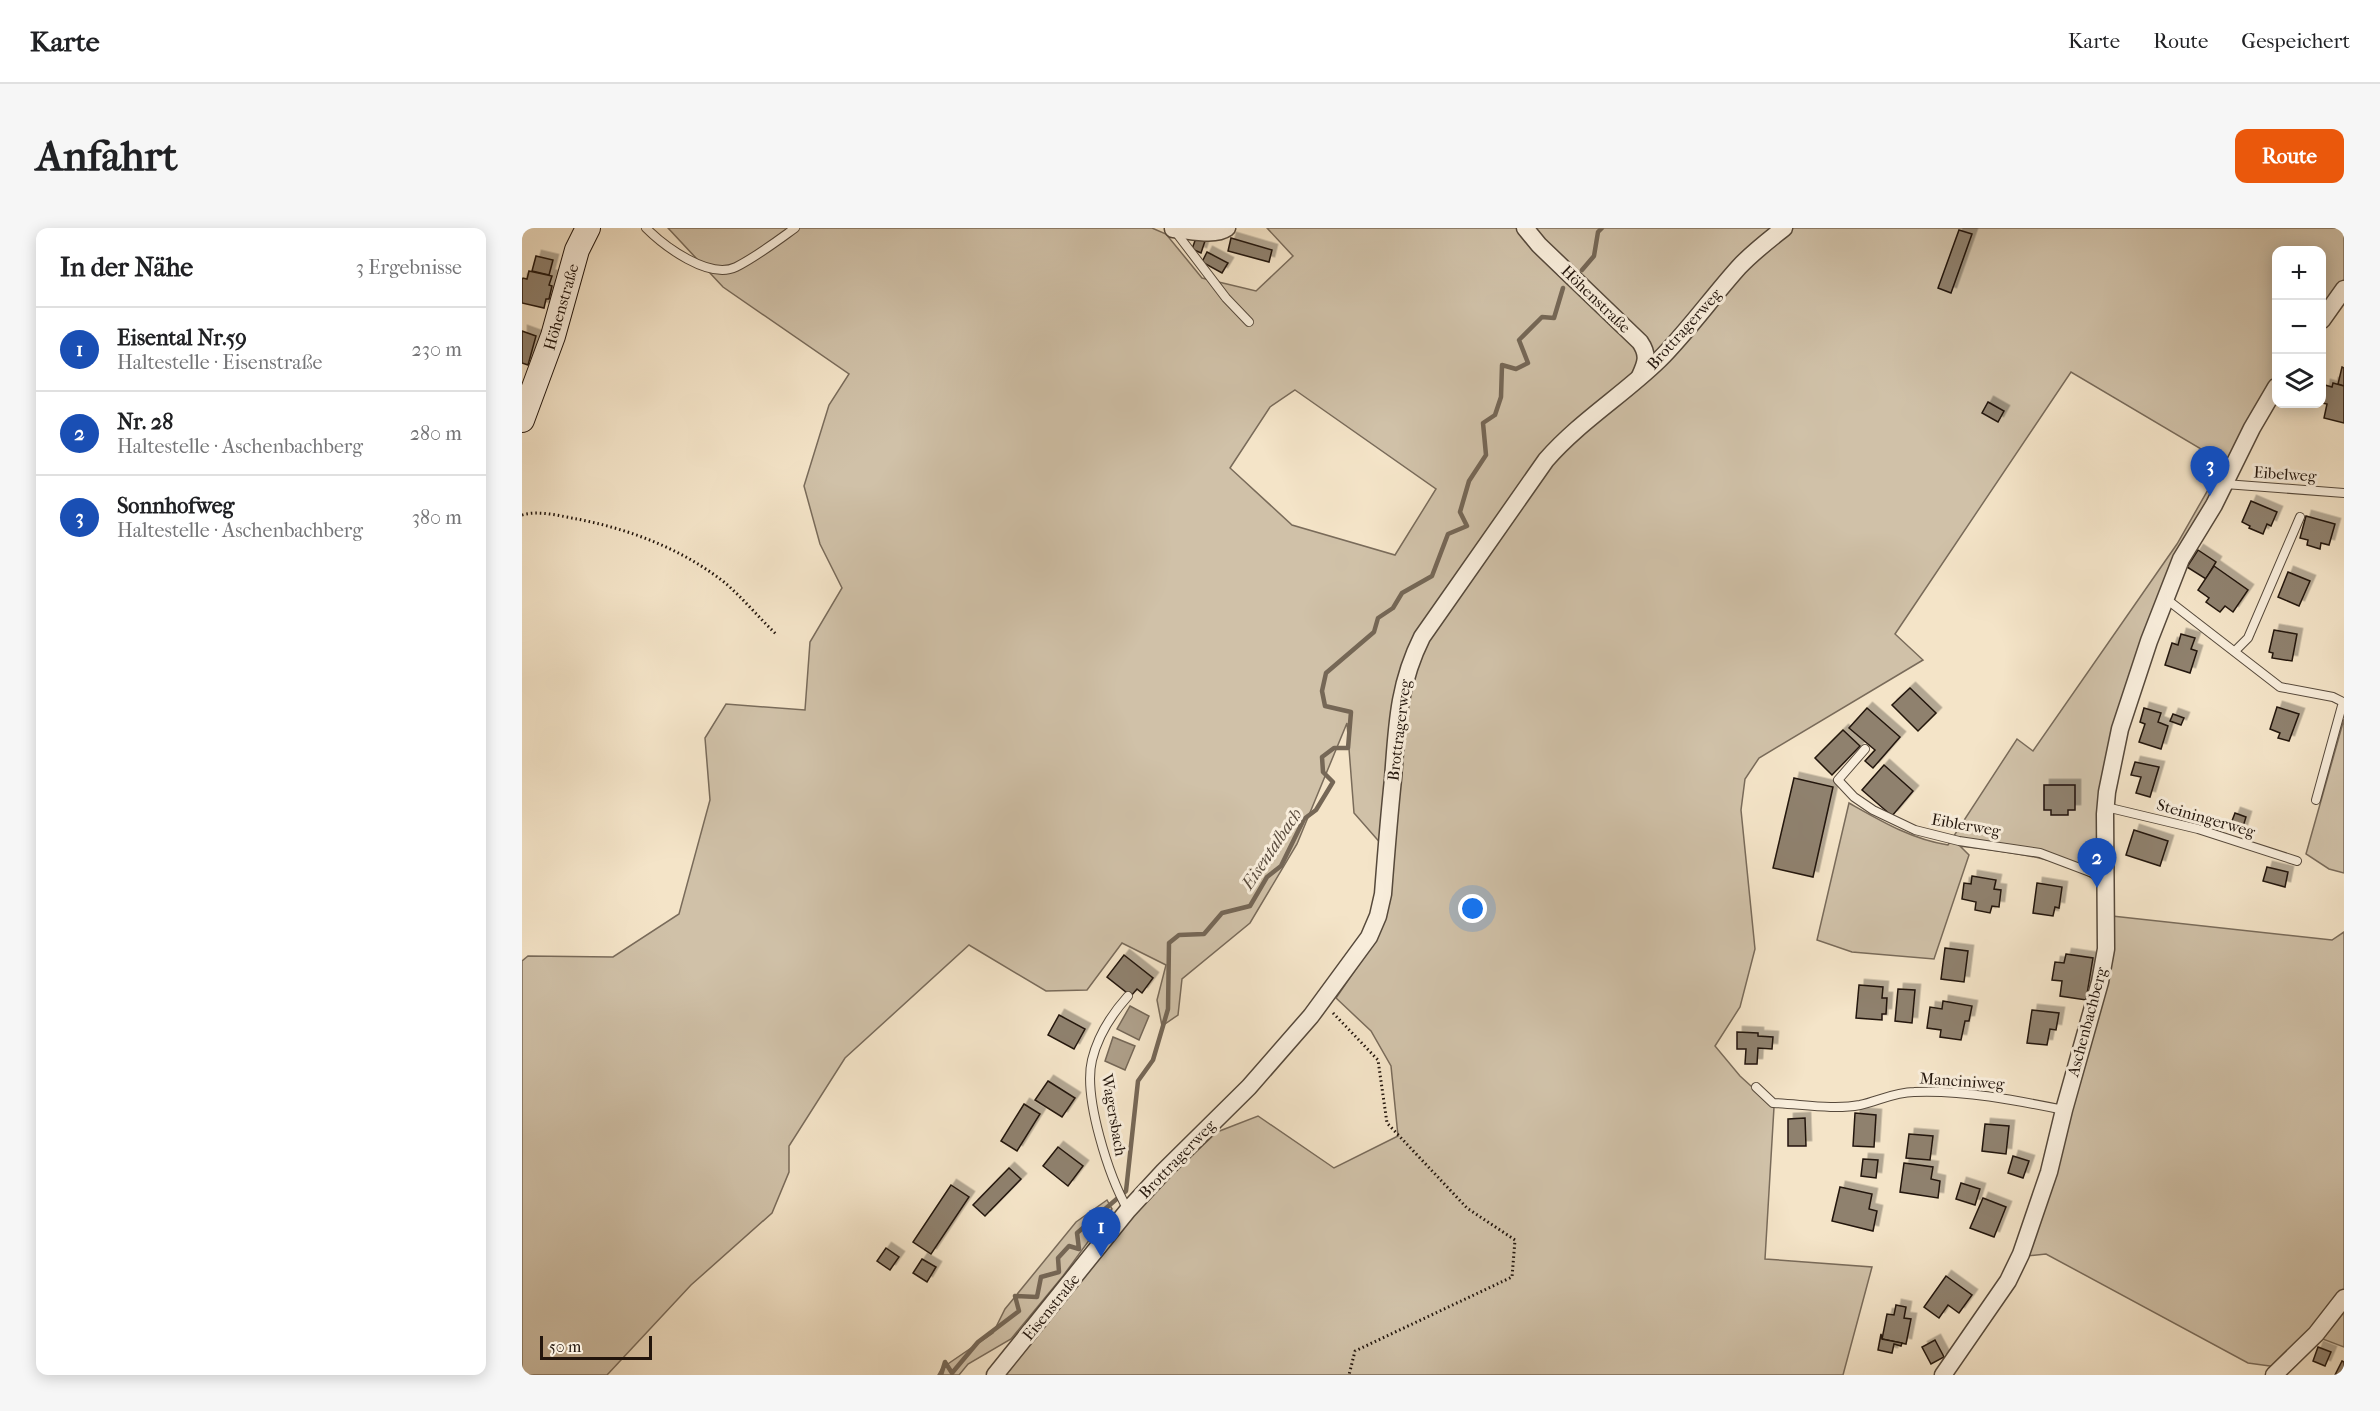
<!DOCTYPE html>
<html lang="de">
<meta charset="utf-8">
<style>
:root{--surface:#fff;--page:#f6f6f6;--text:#202124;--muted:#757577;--line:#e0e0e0;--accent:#ea580c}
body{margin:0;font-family:"IM FELL French Canon",serif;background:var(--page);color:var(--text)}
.controls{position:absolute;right:18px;top:18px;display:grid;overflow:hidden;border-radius:12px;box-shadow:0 3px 15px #0003}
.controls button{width:54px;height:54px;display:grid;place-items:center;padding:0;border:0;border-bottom:2px solid var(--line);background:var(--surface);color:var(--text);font:30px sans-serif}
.scale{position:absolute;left:18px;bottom:15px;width:112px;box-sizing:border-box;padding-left:6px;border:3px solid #22150c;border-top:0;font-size:16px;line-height:21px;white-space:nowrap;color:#22150c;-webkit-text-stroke:4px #f8eddb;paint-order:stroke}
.you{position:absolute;left:951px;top:681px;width:21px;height:21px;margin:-15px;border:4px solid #fff;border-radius:50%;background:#1a73e8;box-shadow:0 0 0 9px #1a73e833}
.badge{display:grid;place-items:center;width:39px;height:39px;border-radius:50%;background:var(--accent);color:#fff;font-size:20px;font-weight:700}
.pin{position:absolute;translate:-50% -50px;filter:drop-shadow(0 2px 3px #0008)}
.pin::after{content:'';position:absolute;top:32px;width:21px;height:18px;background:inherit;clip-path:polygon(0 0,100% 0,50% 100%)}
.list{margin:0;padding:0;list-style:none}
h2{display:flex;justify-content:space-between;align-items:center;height:78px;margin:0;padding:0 24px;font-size:26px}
h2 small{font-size:20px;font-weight:400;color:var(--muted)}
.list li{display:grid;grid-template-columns:39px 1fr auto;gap:18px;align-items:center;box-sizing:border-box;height:84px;padding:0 24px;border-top:2px solid var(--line)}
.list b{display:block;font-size:22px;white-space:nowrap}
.list p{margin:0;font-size:20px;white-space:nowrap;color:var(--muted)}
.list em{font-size:20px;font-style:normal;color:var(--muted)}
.icon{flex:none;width:33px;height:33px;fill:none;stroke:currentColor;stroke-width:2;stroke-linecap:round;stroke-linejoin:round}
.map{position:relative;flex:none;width:1822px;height:1147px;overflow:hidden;border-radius:12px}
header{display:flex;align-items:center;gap:36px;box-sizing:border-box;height:84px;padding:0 30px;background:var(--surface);border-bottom:2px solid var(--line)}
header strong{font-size:28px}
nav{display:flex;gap:33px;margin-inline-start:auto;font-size:21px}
.intro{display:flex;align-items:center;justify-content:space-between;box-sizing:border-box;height:144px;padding:0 36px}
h1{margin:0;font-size:42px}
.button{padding:15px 27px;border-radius:12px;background:var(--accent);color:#fff;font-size:21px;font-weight:700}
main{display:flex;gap:36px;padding:0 36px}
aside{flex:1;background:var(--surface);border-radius:12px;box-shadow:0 3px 15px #0003}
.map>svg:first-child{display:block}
.green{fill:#d0c1a8;stroke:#796b5a;stroke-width:1.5;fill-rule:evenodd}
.water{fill:#ad9e88;stroke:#756756;stroke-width:1.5}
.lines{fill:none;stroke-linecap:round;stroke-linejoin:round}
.stream{stroke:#756756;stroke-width:4.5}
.building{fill:#8f816e;stroke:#22150c;stroke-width:1.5;filter:url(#shadow)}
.lane-casing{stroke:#56493b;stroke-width:10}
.street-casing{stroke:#56493b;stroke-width:19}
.secondary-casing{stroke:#22150c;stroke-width:26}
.path{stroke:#22150c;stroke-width:3;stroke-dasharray:1.5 3;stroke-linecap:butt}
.lane{stroke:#f8eddb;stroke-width:8}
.street{stroke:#f8eddb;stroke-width:16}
.secondary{stroke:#f8eddb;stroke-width:24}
.labels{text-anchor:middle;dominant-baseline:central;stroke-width:6;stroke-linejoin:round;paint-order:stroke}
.street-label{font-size:16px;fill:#22150c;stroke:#f8eddb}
.water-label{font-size:18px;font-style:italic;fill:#5a4c3e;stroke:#f8eddb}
</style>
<header>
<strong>Karte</strong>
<nav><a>Karte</a><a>Route</a><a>Gespeichert</a></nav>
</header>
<div class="intro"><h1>Anfahrt</h1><a class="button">Route</a></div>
<main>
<aside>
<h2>In der Nähe<small>3 Ergebnisse</small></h2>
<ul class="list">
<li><span class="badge" style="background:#1a4fb4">1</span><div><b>Eisental Nr.59</b><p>Haltestelle · Eisenstraße</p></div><em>230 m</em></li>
<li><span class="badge" style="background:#1a4fb4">2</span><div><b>Nr. 28</b><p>Haltestelle · Aschenbachberg</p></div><em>280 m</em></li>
<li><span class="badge" style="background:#1a4fb4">3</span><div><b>Sonnhofweg</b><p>Haltestelle · Aschenbachberg</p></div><em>380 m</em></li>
</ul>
</aside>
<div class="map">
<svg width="1822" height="1147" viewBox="0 0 1822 1147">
<defs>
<filter id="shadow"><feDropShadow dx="5.5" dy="-5.5" stdDeviation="0" flood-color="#0004"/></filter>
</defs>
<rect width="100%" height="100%" fill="#f4e4c8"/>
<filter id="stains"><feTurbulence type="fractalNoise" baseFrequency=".00333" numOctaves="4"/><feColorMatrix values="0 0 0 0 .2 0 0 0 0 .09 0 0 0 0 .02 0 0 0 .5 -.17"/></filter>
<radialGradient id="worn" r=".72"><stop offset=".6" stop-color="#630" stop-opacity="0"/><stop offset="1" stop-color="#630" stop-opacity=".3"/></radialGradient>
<g class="green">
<path d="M146,0H630L644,6L680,50L734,63L771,28L745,0H1822V70L1800,102V22H1754V170L1664,334L1603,502L1577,657C1556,630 1471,622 1438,618L1447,627L1412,731L1330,724L1295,712L1327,575C1359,593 1389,611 1426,617L1495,511L1511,523L1655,316L1699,239L1691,228L1549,144L1373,406L1401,432L1237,530L1223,551L1219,582L1233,721L1218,779L1193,818L1218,848L1252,879L1243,1031L1350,1039L1321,1147H482L605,989L695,904L736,888L812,940L876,908L869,838L849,803L814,770L855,710L868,626L832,585L825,495L775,616L728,695L660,751L656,787L640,798L635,772L644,737L600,715L565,762L524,763L447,717L323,830L267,918V944L250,985L169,1057L85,1147H0V733L6,728L91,729L157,686L188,572L183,510L204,476L283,482L288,414L320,360L298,316L282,258L307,177L327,146L201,59ZM773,162L914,261L873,327L770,297L708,240L748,179Z"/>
<polygon points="1822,491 1822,645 1807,641 1784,626"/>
<polygon points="1590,688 1810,712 1822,704 1822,1062 1755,1139 1726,1135 1524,1026 1504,1028"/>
<polygon points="585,972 590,981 541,1048 489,1111 446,1136 437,1147 416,1147 420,1140 471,1105 483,1081 554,994"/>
<polygon points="1822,1081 1822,1119 1798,1110"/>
</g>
<g class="water">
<polygon points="608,778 627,788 617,812 595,801"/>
<polygon points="591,809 613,818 603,842 583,833"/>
</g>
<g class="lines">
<g class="stream">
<polyline points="1060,42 1072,28 1076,4 1080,0"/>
<polyline points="419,1147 423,1134 430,1145 456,1114 497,1083 493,1068 515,1069 519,1049 537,1044 536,1030 547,1018 557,1021 555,1005 604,963 616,853 631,832 646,781 647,715 657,707 682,706 700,685 728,678 745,649 759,638 782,591 794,582 811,554 801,544 800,529 812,520 826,520 829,484 803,478 800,463 804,445 852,404 856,390 871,380 880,365 910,348 926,306 945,298 938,284 947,253 964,227 961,195 973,187 979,169 980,137 994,141 1006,135 997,112 1020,89 1032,90 1041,60"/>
</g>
</g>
<g class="building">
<polygon points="1437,2 1450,6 1429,65 1416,60"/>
<polygon points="674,10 683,13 679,25 670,21"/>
<polygon points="709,10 750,22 747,34 706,23"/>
<polygon points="685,24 706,35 700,45 680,34"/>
<polygon points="14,28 31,32 27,47 10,43"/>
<polygon points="7,43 30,48 27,57 30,58 27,71 24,71 22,80 0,75 0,52 1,50 5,51"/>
<polygon points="0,103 14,108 6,137 0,135"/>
<polygon points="1820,139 1822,140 1822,158 1816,156"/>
<polygon points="1811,155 1822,158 1822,195 1802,190 1805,176 1800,175 1803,157 1810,159"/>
<polygon points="1466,174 1482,183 1476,194 1460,185"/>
<polygon points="1729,273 1755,284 1749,298 1745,296 1741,306 1727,300 1728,298 1720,294"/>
<polygon points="1784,288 1813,296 1807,317 1799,315 1798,321 1785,317 1786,312 1778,310"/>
<polygon points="1676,322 1694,334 1684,351 1665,339"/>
<polygon points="1692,338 1726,362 1711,384 1703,378 1698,384 1684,374 1687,370 1676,362"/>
<polygon points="1766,344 1788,353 1777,378 1756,369"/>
<polygon points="1752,402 1775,406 1770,433 1750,430 1751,425 1747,424"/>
<polygon points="1659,406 1673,410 1669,421 1675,423 1668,445 1643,437 1650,415 1656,417"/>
<polygon points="1388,460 1414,485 1396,503 1370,477"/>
<polygon points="1755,479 1777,486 1767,513 1756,510 1758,505 1748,501"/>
<polygon points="1345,480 1378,509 1351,540 1343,533 1353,522 1327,500"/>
<polygon points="1622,480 1639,485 1636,494 1646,498 1639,521 1617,514 1623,496 1618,494"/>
<polygon points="1651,486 1662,490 1659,497 1648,493"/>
<polygon points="1321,502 1338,518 1310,547 1293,530"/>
<polygon points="1613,534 1637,539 1628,569 1614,565 1619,549 1609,547"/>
<polygon points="1362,537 1391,563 1370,588 1340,562"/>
<polygon points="1272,550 1311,559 1291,649 1251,640"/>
<polygon points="1522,557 1553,557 1553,582 1546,582 1546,587 1529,587 1529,582 1522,582"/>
<polygon points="1713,585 1724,589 1720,602 1708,598"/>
<polygon points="1612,602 1646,613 1638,638 1604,627"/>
<polygon points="1745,639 1766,644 1763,659 1741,653"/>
<polygon points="1450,648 1474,652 1472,661 1479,662 1477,679 1470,678 1468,685 1453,682 1454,674 1440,671 1442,655 1449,656"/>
<polygon points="1515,655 1540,659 1537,680 1533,679 1531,688 1511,685"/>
<polygon points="1423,720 1446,723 1442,754 1419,751"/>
<polygon points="1544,726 1571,730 1564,772 1538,768 1540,753 1530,752 1533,734 1542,735"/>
<polygon points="602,727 631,750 620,765 615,761 609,768 585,749"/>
<polygon points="1337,757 1361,759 1360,770 1365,770 1364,786 1360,786 1360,792 1334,790"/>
<polygon points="1376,761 1393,762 1390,795 1373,793"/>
<polygon points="1421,773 1450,778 1447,793 1443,793 1439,812 1418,809 1419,802 1405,800 1408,779 1420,781"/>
<polygon points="1510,782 1537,785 1534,802 1528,801 1525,817 1505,815"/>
<polygon points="537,787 563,801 552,821 526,807"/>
<polygon points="1215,804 1236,805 1236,808 1251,809 1250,821 1236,820 1235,836 1223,836 1224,821 1215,821"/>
<polygon points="526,853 553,870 540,889 513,872"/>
<polygon points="502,876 518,886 495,923 479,913"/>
<polygon points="1333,885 1354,887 1352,919 1331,918"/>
<polygon points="1283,890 1284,918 1266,918 1266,891"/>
<polygon points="1463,896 1487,898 1484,926 1460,923"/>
<polygon points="1387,906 1411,908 1408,932 1384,930"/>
<polygon points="536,919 561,938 546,958 521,938"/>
<polygon points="1491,928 1507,933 1501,950 1486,945"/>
<polygon points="1341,931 1356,932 1354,950 1339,948"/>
<polygon points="1382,935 1411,939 1409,951 1418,953 1416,970 1378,964"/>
<polygon points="487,940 499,951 463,988 451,977"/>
<polygon points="1439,955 1458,961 1453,977 1434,971"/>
<polygon points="429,957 447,969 409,1026 391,1014"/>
<polygon points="1318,959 1350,966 1347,981 1355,983 1351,1003 1310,993"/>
<polygon points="1461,970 1484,979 1472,1009 1448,1000"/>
<polygon points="364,1020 377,1029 368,1042 355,1033"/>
<polygon points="400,1031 414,1039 405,1054 391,1045"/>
<polygon points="1424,1048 1450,1067 1437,1085 1426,1077 1417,1090 1402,1079"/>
<polygon points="1374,1077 1384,1079 1382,1090 1389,1091 1384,1116 1360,1111 1365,1086 1372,1087"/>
<polygon points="1359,1106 1360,1111 1380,1115 1379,1118 1372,1116 1370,1125 1356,1122"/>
<polygon points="1413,1112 1422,1129 1409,1136 1400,1119"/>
<polygon points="1796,1119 1809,1124 1803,1138 1791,1133"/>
<polygon points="1820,1133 1822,1134 1822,1147 1813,1147"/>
</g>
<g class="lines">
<defs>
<g id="lane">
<path d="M124,0C142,18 187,52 214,39C234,29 255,13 273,0"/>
<polyline points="653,3 704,70 727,94"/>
<polyline points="1703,256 1822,265"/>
<polyline points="1643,370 1758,459 1811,469 1821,474 1794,572"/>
<polyline points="1713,423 1726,410 1778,289"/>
<polyline points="1343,521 1316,552 1332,569 1351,582 1393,602 1437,613 1518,625 1584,650"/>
<polyline points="1584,579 1676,601 1775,633"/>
<path d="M606,768C589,787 576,807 570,832C561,869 587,949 606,982"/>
<path d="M1234,859L1251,875C1279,876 1311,882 1338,877C1356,873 1373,864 1392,864C1442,862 1493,872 1542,882"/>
</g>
<g id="street">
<path d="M1003,0L1017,17L1118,114C1127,127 1124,135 1118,148"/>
<path d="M651,1C667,2 692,9 705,0"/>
<polyline points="1800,92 1822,61"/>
<path d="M473,1147L606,982L642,943L727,859L789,788L847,709L856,688L861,666C864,627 867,589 871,551C875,498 876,457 900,409L1024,232C1057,194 1101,167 1137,132C1166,103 1190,69 1217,39C1231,24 1247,12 1262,0"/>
<polyline points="1421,1147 1486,1053 1499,1026 1527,944 1542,882 1578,754 1584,721 1583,586 1585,564 1598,501 1627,413 1659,331 1692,277 1730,200 1754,159"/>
<polyline points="1752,1147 1794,1106 1822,1070"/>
</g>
<polyline id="secondary" points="0,192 31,108 55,22 66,0"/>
</defs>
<use href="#lane" class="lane-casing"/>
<use href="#street" class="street-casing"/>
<use href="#secondary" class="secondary-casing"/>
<g class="path">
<path d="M0,287C17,282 38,288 55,291C107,301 160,321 202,354C221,370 237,390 255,407"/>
<polyline points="811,785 856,832 865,895 945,980 993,1012 990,1049 833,1123 827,1147"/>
</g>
<use href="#lane" class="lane"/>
<use href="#street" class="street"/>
<use href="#secondary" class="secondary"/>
</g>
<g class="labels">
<g class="street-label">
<text transform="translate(1074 71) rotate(44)">Höhenstraße</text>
<text transform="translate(39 79) rotate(-74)">Höhenstraße</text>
<text transform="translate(1162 101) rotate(-48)">Brottragerweg</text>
<text transform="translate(1763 246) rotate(4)">Eibelweg</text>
<text transform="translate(877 502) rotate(-83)">Brottragerweg</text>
<text transform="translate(1684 590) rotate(16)">Steiningerweg</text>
<text transform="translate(1444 597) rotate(10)">Eiblerweg</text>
<text transform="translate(1565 794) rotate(-75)">Aschenbachberg</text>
<text transform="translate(1440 853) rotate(4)">Manciniweg</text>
<text transform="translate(592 887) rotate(80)">Wagersbach</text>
<text transform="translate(655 931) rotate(-46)">Brottragerweg</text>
<text transform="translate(529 1079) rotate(-51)">Eisenstraße</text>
</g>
<g class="water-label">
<text transform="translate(750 621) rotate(-56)">Eisentalbach</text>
</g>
</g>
<rect width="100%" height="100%" filter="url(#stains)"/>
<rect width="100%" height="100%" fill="url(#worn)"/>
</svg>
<div class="controls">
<button>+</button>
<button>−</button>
<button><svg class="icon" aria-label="layers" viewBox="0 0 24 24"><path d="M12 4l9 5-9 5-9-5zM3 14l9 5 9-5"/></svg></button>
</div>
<div class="scale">50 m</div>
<div class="you"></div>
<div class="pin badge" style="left:579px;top:1029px;background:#1a4fb4">1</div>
<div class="pin badge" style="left:1575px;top:660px;background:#1a4fb4">2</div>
<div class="pin badge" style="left:1688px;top:268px;background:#1a4fb4">3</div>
</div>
</main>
